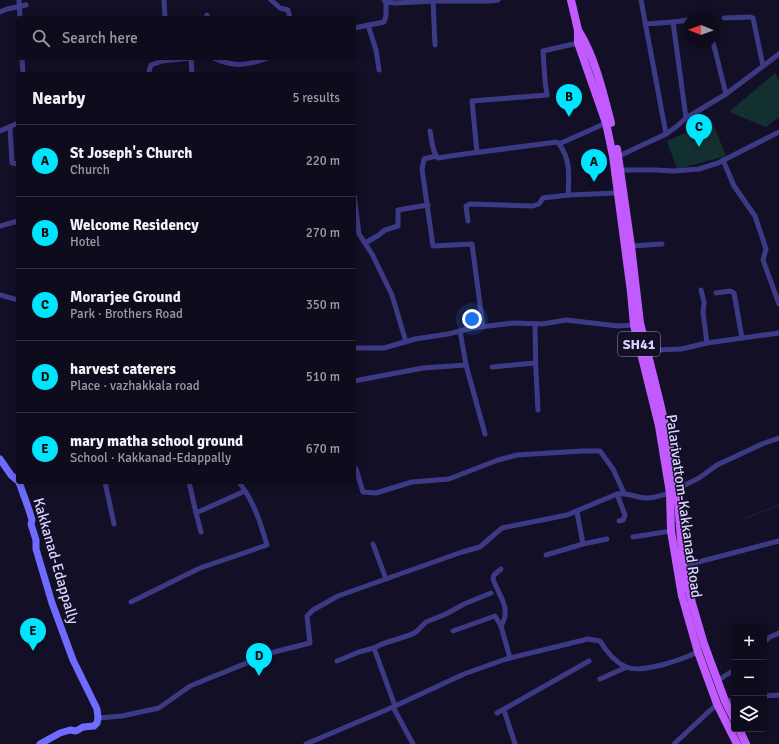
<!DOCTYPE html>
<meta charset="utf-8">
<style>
:root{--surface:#0e0b1c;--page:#171425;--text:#f1f3f6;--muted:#9b9ba3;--line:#2e2b3b;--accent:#00e5ff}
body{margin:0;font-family:Signika,sans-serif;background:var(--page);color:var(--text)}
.controls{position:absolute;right:12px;bottom:12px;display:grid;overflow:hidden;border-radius:4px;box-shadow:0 2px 10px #0003}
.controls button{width:36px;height:36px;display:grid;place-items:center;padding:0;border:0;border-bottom:1px solid var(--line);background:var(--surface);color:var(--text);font:20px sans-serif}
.compass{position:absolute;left:683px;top:12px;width:36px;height:36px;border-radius:50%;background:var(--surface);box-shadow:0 2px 10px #0003;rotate:271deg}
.you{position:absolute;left:472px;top:319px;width:14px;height:14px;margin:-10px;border:3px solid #fff;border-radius:50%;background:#1a73e8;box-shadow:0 0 0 6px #1a73e833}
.badge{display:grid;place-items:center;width:26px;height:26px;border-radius:50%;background:var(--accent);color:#111;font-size:13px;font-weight:700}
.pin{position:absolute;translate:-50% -33px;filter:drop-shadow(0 1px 2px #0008)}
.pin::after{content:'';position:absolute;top:21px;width:14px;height:12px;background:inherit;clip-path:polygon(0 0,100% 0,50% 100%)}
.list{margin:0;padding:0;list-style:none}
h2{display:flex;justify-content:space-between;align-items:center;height:52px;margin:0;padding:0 16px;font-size:17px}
h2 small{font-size:13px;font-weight:400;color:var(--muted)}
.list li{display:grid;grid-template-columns:26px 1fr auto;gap:12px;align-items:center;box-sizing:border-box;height:72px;padding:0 16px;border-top:1px solid var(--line)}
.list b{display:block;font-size:15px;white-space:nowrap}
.list p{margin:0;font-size:13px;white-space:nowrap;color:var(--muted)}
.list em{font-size:13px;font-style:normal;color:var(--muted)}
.icon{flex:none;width:22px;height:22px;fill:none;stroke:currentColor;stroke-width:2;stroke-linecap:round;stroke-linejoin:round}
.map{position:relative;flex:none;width:779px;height:744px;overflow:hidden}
.search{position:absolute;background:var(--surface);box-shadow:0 2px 10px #0003;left:16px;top:16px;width:340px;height:44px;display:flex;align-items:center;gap:10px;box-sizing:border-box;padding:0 14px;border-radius:4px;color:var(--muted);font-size:15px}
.panel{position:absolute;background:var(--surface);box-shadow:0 2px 10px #0003;left:16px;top:72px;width:340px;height:412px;border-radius:4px}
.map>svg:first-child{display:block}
.green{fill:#12302f}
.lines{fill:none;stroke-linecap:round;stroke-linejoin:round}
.stream{stroke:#0c2248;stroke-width:1.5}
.street{stroke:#3d3a85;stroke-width:5}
.secondary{stroke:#6f6bff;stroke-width:7}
.primary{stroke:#c25bff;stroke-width:8}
.labels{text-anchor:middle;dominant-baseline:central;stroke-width:3;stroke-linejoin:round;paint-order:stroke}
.shield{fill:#130f26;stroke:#9e99be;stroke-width:1}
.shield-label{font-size:14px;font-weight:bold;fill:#d9d4ff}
.street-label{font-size:15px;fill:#d9d4ff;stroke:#130f26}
</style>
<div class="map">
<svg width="779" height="744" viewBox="0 0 779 744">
<rect width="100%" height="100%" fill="#130f26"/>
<g class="green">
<polygon points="775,73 779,81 779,117 766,127 729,112"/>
<polygon points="712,121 726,156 677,169 667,141"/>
</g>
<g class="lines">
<polyline class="stream" points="746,518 779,505"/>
<g class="street">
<polyline points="19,0 20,18"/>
<polyline points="164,0 165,18"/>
<polyline points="271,0 280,8 288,10 290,18"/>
<polyline points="384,0 386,2 395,3 435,1 492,1 498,0"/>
<polyline points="641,0 666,134"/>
<polyline points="433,1 435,45"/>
<polyline points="0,12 7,9 26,5"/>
<polyline points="206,18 207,15"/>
<polyline points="700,18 709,17 709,18"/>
<polyline points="724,18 750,17 753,18 763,66"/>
<polyline points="673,22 689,20"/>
<polyline points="645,24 673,22 686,118"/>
<polyline points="368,25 376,50 379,70"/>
<polyline points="354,28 384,22 386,16 386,0"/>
<polyline points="713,42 726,94"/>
<polyline points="22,58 23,74"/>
<polyline points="191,58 192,74"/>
<path d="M214,58C234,68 248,65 268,58"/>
<polyline points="150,74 149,71 151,65 162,61 191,58"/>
<polyline points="10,127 12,163 18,164"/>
<polyline points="0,131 18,123"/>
<path d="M430,131C432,140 432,152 438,158L457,155L557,142L559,144L606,123"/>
<polyline points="477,152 472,101 547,95 545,81 543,51 578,43"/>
<polyline points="436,156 424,159 422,169 433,246 472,244 483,327"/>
<polyline points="619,156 666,134 676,127 686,118 726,94 779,54"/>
<polyline points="723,160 734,186 755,216 766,249 763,260 779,304"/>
<polyline points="621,170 655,170 673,171 699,169 718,163 779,132"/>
<polyline points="354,195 359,234 372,254 392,295 406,342"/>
<polyline points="568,195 617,193"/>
<path d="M468,221L466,206L470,204L533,206L539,204L543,198L568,195C569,176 571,160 559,144"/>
<polyline points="0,226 18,221"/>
<polyline points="365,243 379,235 385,230 398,226 398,210 428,205"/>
<polyline points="631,246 662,244"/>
<polyline points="701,290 704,302 703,313 707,343"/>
<polyline points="716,293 730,291 734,293 742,338"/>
<polyline points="0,295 18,300"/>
<path d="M535,324C535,352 536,381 538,410"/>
<polyline points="460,331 466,365 485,434"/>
<polyline points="354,348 384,348 415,339 448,334 472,328 513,323 542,324 566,320 618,326 634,325"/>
<polyline points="648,352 657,350 681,349 707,343 779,333"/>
<polyline points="492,367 535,363"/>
<polyline points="354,381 423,368 466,365"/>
<polyline points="356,469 363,492 376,493 412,482 449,479 498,460 517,455 582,451 600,451 613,469 624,493"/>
<polyline points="105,482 114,524"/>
<polyline points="189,482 196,513 245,491"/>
<polyline points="677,489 699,478 717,465 762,444 779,438"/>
<polyline points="617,494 625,515 623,520 619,521"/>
<polyline points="577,512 583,544"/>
<polyline points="196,513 201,532"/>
<polyline points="633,537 671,531"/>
<polyline points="373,544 386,579"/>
<polyline points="546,555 583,544 607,539"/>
<polyline points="683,566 779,541"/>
<path d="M131,602L200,568L267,545C260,521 254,502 239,482"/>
<path d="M501,626C512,609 499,596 493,579L494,575L501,569"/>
<polyline points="453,631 495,616 501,626 510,658"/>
<polyline points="764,642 770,637 779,633"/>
<polyline points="374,648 382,644 410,635 416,632 426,622 446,614 464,604 491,593"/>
<polyline points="337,661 359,652 374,648 395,706"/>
<polyline points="600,679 627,667"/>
<polyline points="717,681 734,670"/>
<polyline points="764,696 779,695"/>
<polyline points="725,701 734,700"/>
<polyline points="393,707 413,744"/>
<polyline points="504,710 515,744"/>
<polyline points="497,713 589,661"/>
<path d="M98,718L122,716L159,708L190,686L274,652L310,643L307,616L313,610L338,596L462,552L480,547L502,528L567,515L617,494C628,492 636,498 647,498C654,498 663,495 670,493"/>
<path d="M306,744L393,707L464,674L506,659L588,639L600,641C606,651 615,662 626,667C642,674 683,659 698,652"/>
<polyline points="674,744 717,704"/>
</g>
<g class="secondary">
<polyline points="0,459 11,475 18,481"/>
<polyline points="19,482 29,510 32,520 31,524 36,540 36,549 52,603 73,660 97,709 98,718 97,723 94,726 83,727 76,731 70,730 60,733 40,744"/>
</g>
<g class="primary">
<polyline points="571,0 578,30 578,43 606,123 613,156 631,292 634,325 659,426 670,493 671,531 682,596 698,652 717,704 737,744"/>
<path d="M578,30C595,57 603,92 611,123"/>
<polyline points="617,149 631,246 640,323 660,403 671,452 677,489 683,566 692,603 704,644 725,701 734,719"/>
<polyline points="739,729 746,744"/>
</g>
</g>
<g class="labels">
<rect class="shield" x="618" y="332" width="42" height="24" rx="3"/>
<g class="shield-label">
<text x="639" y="344">SH41</text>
</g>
<g class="street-label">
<text transform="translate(684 506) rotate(82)">Palarivattom-Kakkanad Road</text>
<text transform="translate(56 561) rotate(74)">Kakkanad-Edappally</text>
</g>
</g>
</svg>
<div class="controls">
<button>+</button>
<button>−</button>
<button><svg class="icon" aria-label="layers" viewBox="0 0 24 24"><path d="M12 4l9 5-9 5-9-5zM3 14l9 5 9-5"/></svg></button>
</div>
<svg class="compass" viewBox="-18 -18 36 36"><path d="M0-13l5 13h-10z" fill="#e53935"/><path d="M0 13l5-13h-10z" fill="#9b9ba3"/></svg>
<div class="you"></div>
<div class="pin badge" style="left:594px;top:182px">A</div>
<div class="pin badge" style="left:569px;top:117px">B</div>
<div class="pin badge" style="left:699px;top:147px">C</div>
<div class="pin badge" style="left:259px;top:676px">D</div>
<div class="pin badge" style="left:33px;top:651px">E</div>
<div class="search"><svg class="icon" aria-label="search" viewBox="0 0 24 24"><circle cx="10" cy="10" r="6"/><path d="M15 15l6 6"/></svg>Search here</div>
<section class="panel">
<h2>Nearby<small>5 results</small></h2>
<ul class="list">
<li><span class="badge">A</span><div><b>St Joseph's Church</b><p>Church</p></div><em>220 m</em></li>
<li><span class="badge">B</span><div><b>Welcome Residency</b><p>Hotel</p></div><em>270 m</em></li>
<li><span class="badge">C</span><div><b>Morarjee Ground</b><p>Park · Brothers Road</p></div><em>350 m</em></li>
<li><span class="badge">D</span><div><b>harvest caterers</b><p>Place · vazhakkala road</p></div><em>510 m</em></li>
<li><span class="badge">E</span><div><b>mary matha school ground</b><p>School · Kakkanad-Edappally</p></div><em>670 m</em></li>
</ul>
</section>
</div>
